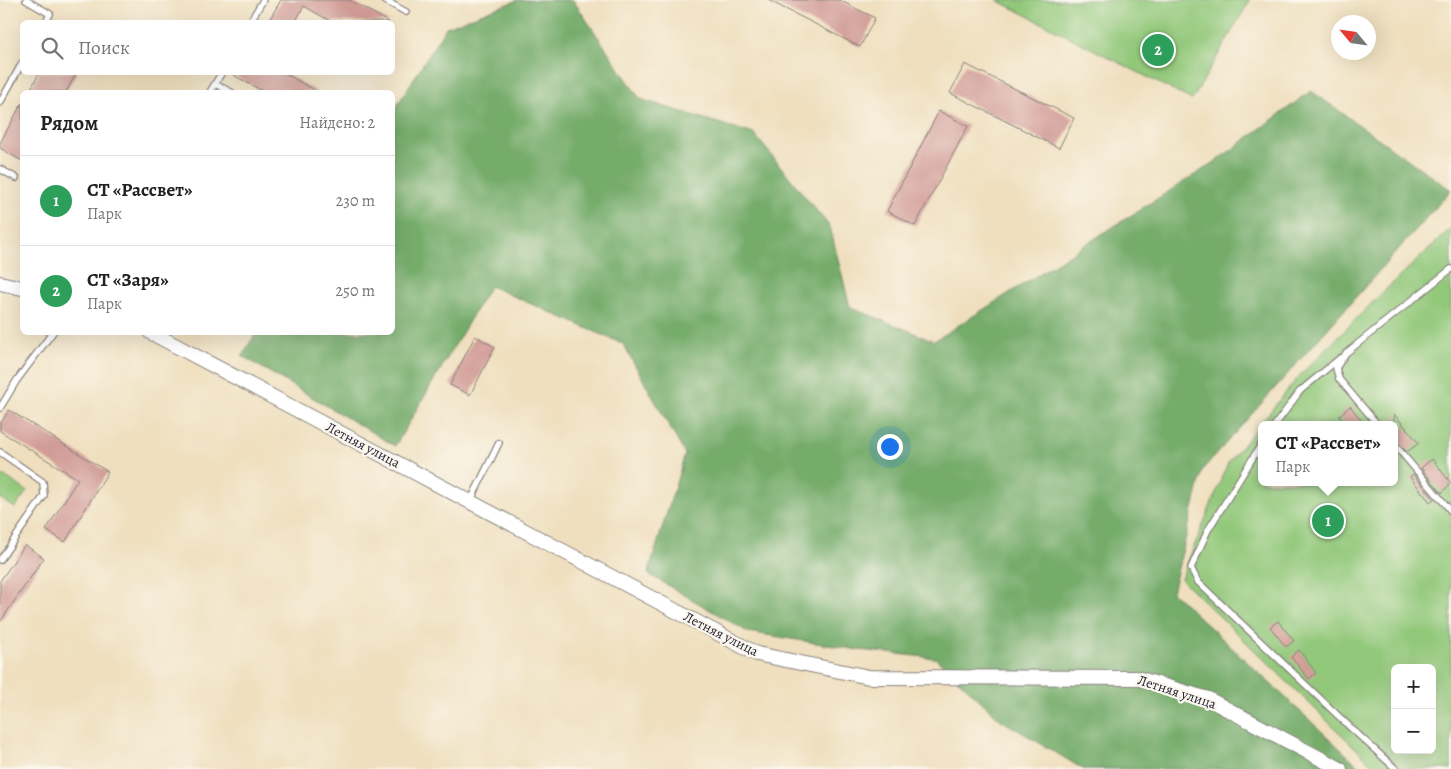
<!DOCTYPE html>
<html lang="ru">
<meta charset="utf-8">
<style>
:root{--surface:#fff;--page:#f6f6f6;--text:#222;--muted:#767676;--line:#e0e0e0;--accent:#c8321e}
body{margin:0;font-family:Alegreya,serif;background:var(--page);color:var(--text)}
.controls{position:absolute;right:15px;bottom:15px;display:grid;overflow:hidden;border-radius:8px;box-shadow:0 5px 20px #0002}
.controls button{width:45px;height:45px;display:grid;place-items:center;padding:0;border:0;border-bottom:1px solid var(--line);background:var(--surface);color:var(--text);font:25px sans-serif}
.compass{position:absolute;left:1331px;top:15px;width:45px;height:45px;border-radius:50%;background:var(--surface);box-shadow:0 5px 20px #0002;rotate:299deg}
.you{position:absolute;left:889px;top:446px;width:18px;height:18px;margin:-12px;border:4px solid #fff;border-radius:50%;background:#1a73e8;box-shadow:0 0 0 8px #1a73e833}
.badge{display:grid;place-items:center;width:32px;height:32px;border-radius:50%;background:var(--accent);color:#fff;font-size:16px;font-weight:700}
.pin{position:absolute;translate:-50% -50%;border:2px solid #fff;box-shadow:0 1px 5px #0006}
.popup{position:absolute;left:1258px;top:421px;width:140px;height:65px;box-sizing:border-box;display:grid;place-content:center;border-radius:8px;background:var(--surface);filter:drop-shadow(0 1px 4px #0005);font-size:16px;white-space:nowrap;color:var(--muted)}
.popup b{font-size:19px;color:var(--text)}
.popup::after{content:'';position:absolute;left:50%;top:100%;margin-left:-10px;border:10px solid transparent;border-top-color:var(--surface)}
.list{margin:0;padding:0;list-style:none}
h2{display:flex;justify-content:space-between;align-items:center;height:65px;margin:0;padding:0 20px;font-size:21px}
h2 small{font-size:16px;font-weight:400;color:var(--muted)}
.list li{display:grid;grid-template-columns:32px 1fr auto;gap:15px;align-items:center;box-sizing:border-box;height:90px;padding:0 20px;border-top:1px solid var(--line)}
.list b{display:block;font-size:19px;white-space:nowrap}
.list p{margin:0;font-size:16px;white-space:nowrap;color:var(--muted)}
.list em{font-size:16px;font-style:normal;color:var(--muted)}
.icon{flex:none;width:28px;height:28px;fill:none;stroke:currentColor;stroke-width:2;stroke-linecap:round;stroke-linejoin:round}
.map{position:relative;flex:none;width:1451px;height:769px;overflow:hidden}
.search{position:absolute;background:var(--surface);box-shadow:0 5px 20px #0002;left:20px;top:20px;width:375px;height:55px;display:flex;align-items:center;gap:12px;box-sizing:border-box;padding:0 18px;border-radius:8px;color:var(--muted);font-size:19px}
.panel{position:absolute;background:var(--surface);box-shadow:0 5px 20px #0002;left:20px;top:90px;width:375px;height:245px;border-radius:8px}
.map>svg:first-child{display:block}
.green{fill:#92c87a;stroke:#5a755a;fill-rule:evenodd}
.forest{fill:#75ac6a;stroke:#4c6752}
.building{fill:#d19b96}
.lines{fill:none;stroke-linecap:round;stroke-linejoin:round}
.service-casing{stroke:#88807c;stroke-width:8}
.tertiary-casing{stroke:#88807c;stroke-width:16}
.service{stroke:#fff;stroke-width:5.5}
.tertiary{stroke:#fff;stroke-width:14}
.labels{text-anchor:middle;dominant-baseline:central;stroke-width:4.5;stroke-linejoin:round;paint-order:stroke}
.street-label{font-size:14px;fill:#22223b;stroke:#fbf7ec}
</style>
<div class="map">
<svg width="1451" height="769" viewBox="0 0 1451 769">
<rect width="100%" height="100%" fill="#fbf7ec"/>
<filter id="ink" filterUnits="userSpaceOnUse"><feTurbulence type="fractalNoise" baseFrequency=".02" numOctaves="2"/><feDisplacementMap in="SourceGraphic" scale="10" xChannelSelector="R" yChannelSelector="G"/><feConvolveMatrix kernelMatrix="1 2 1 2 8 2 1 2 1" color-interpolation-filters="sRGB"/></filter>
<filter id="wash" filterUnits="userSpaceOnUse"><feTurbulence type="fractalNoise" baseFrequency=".0096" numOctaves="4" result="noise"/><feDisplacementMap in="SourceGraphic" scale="20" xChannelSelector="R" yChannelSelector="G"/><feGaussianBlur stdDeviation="1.12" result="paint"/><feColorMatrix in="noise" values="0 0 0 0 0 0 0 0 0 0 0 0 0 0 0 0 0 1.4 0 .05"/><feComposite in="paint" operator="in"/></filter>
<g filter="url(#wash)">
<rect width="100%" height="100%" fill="#efdfbe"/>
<g class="green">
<polygon points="997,0 1250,0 1192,100"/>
<path d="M1451,228V769H1377L1181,579L1228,463L1302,373L1377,298ZM1262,425H1394V482H1262ZM1395,668H1432V750H1395Z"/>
<polygon points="3,475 27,491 15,508 0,498 0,479"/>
</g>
<polygon class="forest" points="518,0 573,0 640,99 754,134 830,227 850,307 934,341 1218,160 1311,91 1451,190 1203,469 1172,592 1362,769 1083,769 1001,720 935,658 859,650 748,632 648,574 685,454 623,344 490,286 395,446 242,356 256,333 392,332 393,112 446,27"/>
<g id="blocks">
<g class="building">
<polygon points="281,0 349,0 389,22 332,22 304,6 295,22 268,22"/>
<polygon points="768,0 839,0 875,18 860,47"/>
<polygon points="965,64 1074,118 1059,148 950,93"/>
<polygon points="40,72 77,72 66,92 29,92"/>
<polygon points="228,72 283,72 318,92 264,92"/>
<polygon points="22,103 22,161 0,148 0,143"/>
<polygon points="939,111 968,126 915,226 887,211"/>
<polygon points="475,336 495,347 470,395 450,385"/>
<polygon points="1350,406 1365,425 1346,425 1339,416"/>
<polygon points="9,410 108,472 65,542 46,530 78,479 0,431 0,424"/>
<polygon points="1394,414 1419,443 1407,452 1394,439"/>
<polygon points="1432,459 1451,483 1442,493 1421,468"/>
<polygon points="1413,474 1434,499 1430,502 1410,477"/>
<polygon points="25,545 44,558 0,622 0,581"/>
<polygon points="1278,621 1294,641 1286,647 1270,627"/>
<polygon points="1299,650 1316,673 1309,679 1291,657"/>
</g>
</g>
</g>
<g filter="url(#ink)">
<use href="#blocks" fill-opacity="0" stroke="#88807c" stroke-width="1"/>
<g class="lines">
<defs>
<g id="service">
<polyline points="26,0 50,14 46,22"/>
<polyline points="384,0 406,12"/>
<polyline points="250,22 263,0"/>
<polyline points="215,84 231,92"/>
<polyline points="210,92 222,72"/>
<polyline points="0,103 22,63"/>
<polyline points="0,169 16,178"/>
<polyline points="0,408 17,380 53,332"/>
<polyline points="1275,425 1300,391 1340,358"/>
<polyline points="1378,425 1339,379 1336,368 1346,353 1451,269"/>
<polyline points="1262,443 1208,530 1191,568 1198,582 1352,729 1396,769"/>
<polyline points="1394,444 1451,511"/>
<polyline points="0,452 43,482 44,496 0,560"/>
<polyline points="470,502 499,443"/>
</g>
<g id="tertiary">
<polyline points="0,283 22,288"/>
<polyline points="150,332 757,654 869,677 1137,678 1208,699 1340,769"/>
</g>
</defs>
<use href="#service" class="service-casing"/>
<use href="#tertiary" class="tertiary-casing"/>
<use href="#service" class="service"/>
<use href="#tertiary" class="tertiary"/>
</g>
</g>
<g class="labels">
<g class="street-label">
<text transform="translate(363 445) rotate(28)">Летняя улица</text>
<text transform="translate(721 634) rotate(27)">Летняя улица</text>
<text transform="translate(1177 692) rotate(18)">Летняя улица</text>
</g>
</g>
</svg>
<div class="controls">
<button>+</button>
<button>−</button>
</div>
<svg class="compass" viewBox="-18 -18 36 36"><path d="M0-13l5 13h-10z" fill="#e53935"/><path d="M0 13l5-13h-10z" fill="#767676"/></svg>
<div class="you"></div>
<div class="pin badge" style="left:1328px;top:521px;background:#2e9e5b">1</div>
<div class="popup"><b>СТ «Рассвет»</b>Парк</div>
<div class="pin badge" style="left:1158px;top:50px;background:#2e9e5b">2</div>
<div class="search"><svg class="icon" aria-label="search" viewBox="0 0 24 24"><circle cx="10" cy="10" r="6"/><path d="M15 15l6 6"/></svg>Поиск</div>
<section class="panel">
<h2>Рядом<small>Найдено: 2</small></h2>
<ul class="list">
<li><span class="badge" style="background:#2e9e5b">1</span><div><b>СТ «Рассвет»</b><p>Парк</p></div><em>230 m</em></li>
<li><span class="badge" style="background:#2e9e5b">2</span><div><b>СТ «Заря»</b><p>Парк</p></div><em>250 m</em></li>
</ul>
</section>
</div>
